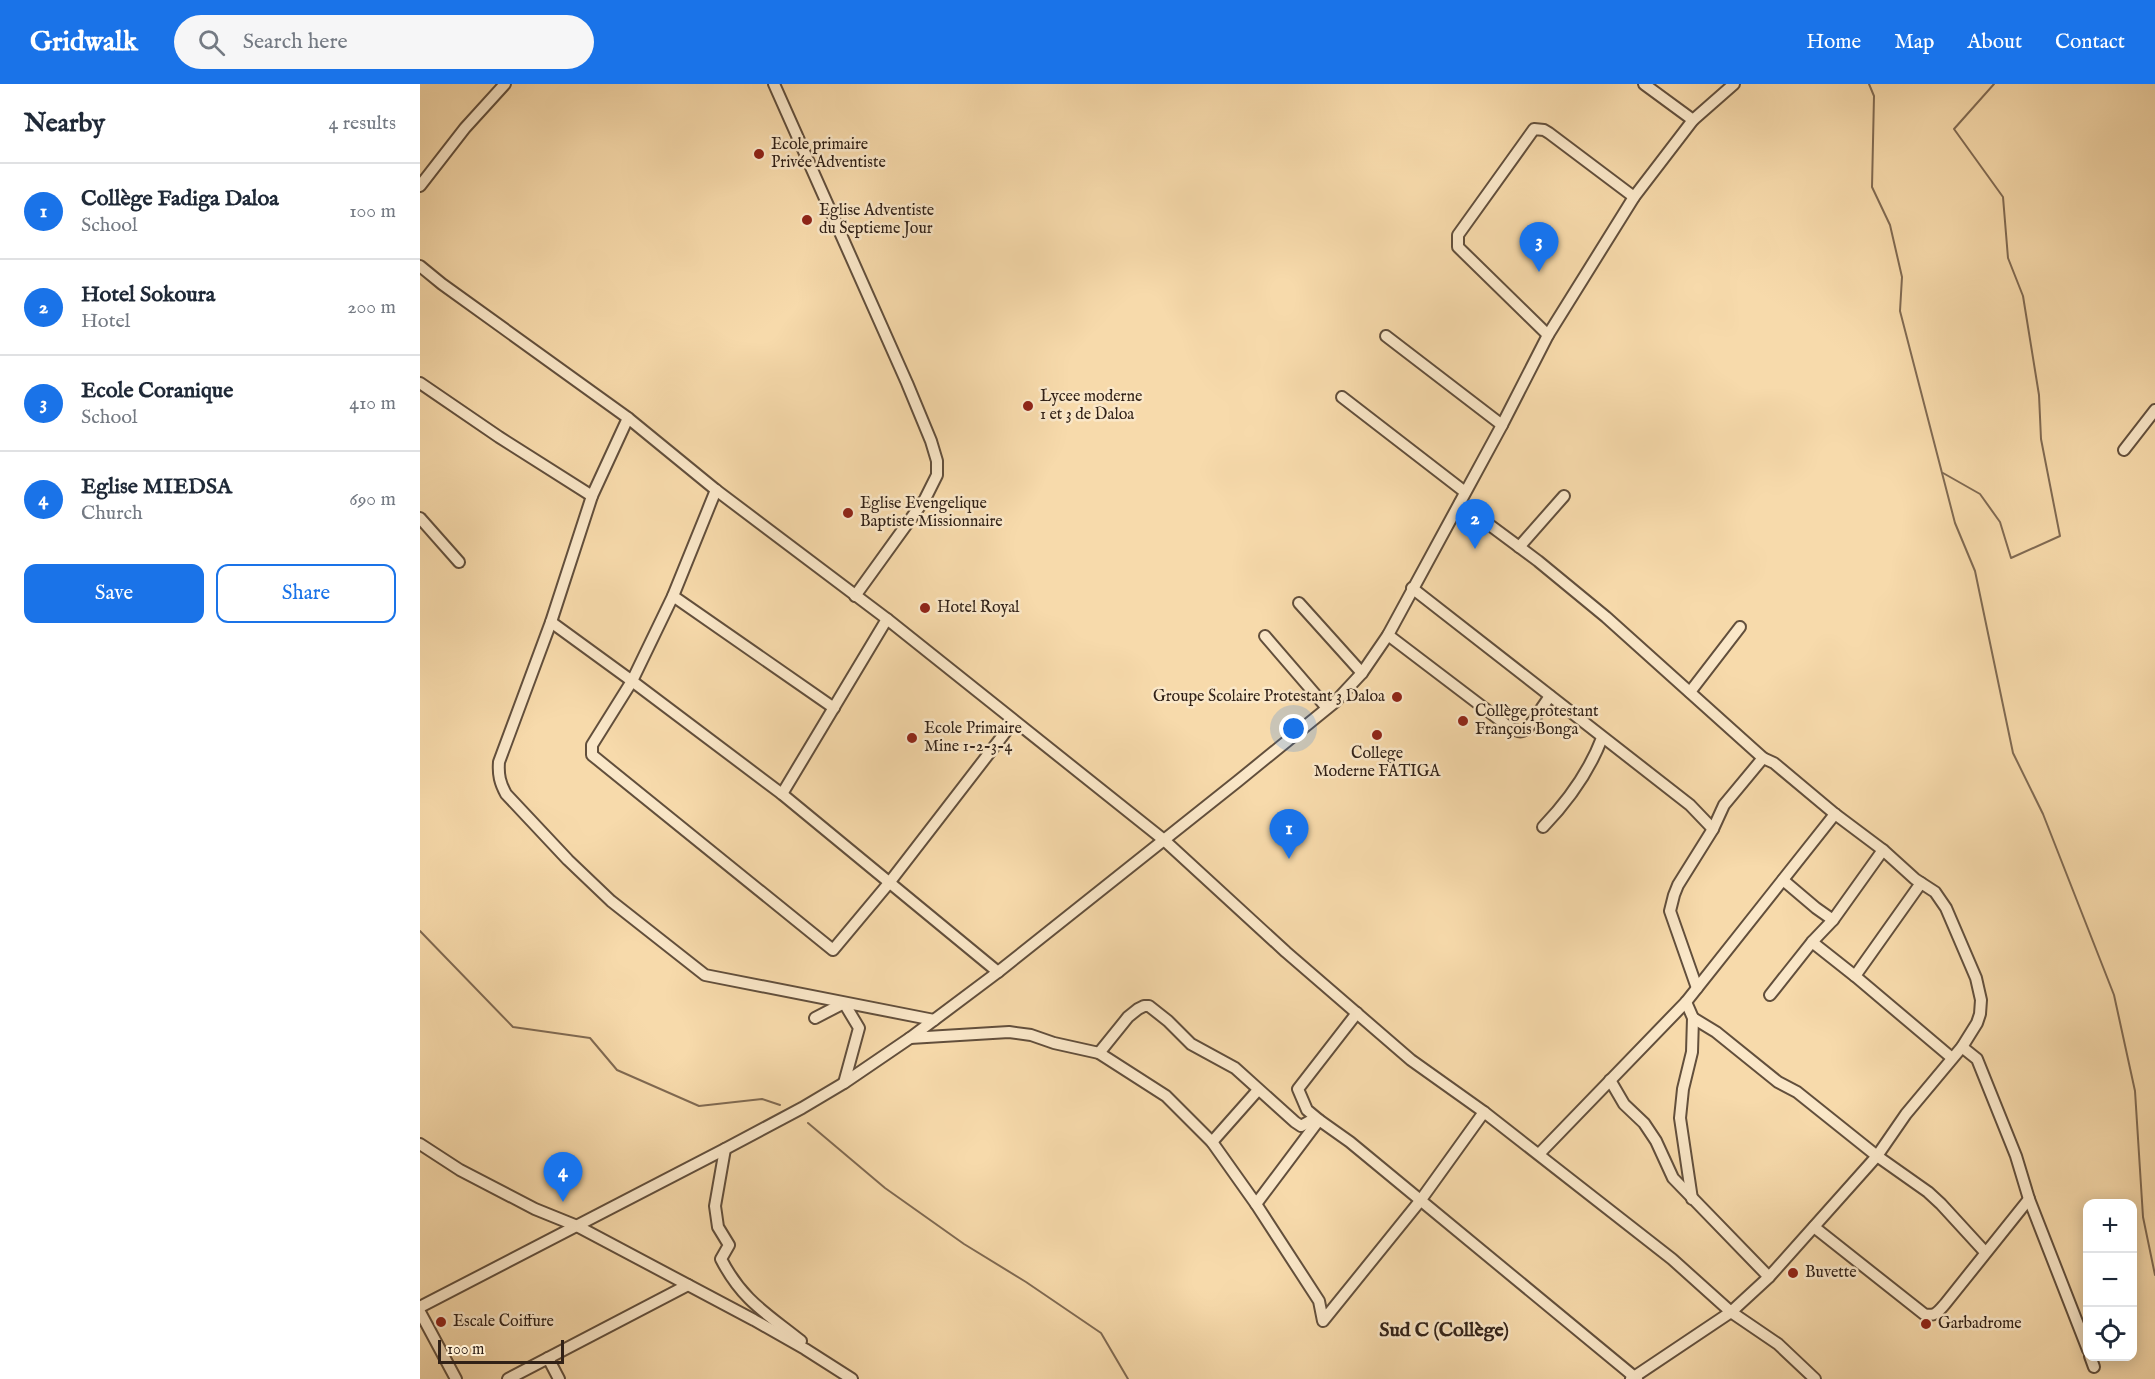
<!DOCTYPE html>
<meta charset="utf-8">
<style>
:root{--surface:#fff;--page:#f6f6f7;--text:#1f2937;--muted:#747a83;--line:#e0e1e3;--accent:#1a73e8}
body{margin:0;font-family:"IM FELL English",serif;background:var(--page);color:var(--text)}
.controls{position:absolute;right:18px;bottom:18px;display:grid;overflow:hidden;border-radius:12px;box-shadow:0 3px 15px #0003}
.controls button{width:54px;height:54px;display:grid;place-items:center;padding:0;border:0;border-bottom:2px solid var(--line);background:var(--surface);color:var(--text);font:30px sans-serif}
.scale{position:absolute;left:18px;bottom:15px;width:126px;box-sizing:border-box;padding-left:6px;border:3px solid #312117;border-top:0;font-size:16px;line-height:21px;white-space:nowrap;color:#312117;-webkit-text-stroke:4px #fae7c8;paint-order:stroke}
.you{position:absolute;left:874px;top:645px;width:21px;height:21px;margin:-15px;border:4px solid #fff;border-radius:50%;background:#1a73e8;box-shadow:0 0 0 9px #1a73e833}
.badge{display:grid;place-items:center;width:39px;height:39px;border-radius:50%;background:var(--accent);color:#fff;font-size:20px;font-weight:700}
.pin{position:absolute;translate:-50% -50px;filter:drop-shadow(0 2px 3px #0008)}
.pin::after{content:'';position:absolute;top:32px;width:21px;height:18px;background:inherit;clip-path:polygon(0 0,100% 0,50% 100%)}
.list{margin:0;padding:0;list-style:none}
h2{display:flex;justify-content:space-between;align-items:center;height:78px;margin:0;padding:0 24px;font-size:26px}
h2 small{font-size:20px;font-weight:400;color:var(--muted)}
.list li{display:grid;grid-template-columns:39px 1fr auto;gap:18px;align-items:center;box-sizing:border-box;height:96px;padding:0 24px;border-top:2px solid var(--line)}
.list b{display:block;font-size:22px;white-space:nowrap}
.list p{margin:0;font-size:20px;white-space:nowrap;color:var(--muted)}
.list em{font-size:20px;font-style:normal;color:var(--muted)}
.actions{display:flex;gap:12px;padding:18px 24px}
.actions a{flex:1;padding:14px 0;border:2px solid var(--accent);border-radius:12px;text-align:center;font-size:21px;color:var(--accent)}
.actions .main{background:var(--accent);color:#fff}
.icon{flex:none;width:33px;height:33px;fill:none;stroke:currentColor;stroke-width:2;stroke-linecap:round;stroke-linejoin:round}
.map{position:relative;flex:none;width:1735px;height:1295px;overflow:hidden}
header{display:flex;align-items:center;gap:36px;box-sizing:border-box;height:84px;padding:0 30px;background:var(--accent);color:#fff}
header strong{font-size:28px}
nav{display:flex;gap:33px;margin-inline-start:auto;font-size:21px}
.search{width:420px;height:54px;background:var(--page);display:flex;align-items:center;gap:15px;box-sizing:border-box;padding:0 21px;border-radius:33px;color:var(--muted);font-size:22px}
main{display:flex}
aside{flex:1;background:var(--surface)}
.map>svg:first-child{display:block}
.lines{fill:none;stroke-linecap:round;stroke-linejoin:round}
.stream{stroke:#806a52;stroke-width:2}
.minor-casing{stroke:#624f3c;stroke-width:14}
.minor{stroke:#fae7c8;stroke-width:10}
.poi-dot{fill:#8f2418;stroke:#fae7c8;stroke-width:2}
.labels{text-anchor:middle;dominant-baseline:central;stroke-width:5;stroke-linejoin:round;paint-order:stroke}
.poi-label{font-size:16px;fill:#312117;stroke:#fae7c8;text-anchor:start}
.quarter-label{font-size:20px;font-weight:bold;fill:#312117;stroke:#fae7c8}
</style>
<header>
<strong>Gridwalk</strong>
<div class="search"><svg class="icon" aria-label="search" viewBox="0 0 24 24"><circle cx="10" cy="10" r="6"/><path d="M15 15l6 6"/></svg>Search here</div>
<nav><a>Home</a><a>Map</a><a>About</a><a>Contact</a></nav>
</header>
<main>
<aside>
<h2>Nearby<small>4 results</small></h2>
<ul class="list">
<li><span class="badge">1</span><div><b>Collège Fadiga Daloa</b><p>School</p></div><em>100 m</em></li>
<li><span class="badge">2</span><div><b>Hotel Sokoura</b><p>Hotel</p></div><em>200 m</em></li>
<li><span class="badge">3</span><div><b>Ecole Coranique</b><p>School</p></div><em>410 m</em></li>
<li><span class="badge">4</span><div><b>Eglise MIEDSA</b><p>Church</p></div><em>690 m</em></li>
</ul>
<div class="actions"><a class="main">Save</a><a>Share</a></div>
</aside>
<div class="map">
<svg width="1735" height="1295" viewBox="0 0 1735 1295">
<rect width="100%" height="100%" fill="#f7daab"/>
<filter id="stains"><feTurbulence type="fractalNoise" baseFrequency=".00333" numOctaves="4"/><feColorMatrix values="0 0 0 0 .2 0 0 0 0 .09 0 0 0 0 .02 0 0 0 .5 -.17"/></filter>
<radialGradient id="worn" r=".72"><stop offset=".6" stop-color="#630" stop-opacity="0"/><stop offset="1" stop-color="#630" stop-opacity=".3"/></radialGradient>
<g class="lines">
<g class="stream">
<polyline points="1449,0 1454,12 1452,103 1470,141 1482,193 1480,227 1535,439 1555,487 1593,669 1623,730 1694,911 1715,1007 1723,1133 1735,1191"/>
<polyline points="1523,389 1560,410 1580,438 1591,474 1640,452 1621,355 1619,311 1603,212 1588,174 1583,113 1534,45 1574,0"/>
<polyline points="0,847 93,943 170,954 197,986 279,1022 342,1015 360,1021"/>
<polyline points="388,1039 465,1104 544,1160 606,1198 681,1249 708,1295"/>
</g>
<defs>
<g id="minor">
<polyline points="354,0 487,299 511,357 517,377 517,391 505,415 435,512"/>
<polyline points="1224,0 1273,36"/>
<polyline points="0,102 45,44 85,0"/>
<polyline points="0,182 22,200 208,334 296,406 467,535 744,756 866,868 991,976 1064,1028 1252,1175 1311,1228 1358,1260 1395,1295"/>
<polyline points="1128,251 1038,163 1038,151 1114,45 1124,46 1129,49 1214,113"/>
<polyline points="966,252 1082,341"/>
<polyline points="0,299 79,353 172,412"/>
<polyline points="922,313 1045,408"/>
<path d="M208,334L172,412L131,538L79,678C78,691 80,699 86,710L148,776L191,817L285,891L514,936"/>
<polyline points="1704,366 1735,326"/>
<polyline points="296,406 253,512 212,597 172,661 172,671 413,866 469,799 594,637"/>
<polyline points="1040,419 1118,477 1186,533 1343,674 1354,679 1415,730 1463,766 1495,795 1515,808 1526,824 1556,894 1561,916 1560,930 1557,939 1542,963 1486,1030 1457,1072 1349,1193 1311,1228 1211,1295"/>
<polyline points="0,434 39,478"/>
<polyline points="1099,463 1144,412"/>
<polyline points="992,504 1270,721 1293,745"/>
<polyline points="253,512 414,624"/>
<polyline points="879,519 942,589"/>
<polyline points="131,538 212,597 362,710 578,888"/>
<path d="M968,551L1089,643C1097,647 1101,650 1108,644L1130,612"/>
<polyline points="845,552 907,624"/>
<polyline points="1270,608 1320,543"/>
<polyline points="362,710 467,535"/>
<path d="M1123,743C1148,717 1169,688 1182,654"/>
<polyline points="1363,796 1396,824 1413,836 1463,766"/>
<polyline points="1501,799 1435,892 1532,974"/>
<polyline points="1392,858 1435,892"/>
<polyline points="1277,904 1250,827 1254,811 1258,801 1293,745 1304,721 1343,674"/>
<polyline points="1350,911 1392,858 1413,836"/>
<polyline points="1266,918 1273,934 1272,968 1263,1005 1260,1034 1272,1115"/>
<polyline points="395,934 424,919 439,944 424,999"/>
<polyline points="1273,934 1296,948 1358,998 1377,1008 1457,1072 1508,1108 1521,1120 1565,1168"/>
<polyline points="490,954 589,948 611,951 634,959 679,969 746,1012 792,1058 836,1120 899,1217 903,1237 1000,1117 1064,1028"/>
<polyline points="1542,963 1557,975 1596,1072 1609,1115 1668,1266"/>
<polyline points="679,969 708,933 718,925 724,922 729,922 748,937 771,960 815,984 875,1038 881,1042 892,1036 899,1036 930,1058 1217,1295"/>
<polyline points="1190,996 1204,1020 1224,1039 1236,1057 1253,1094 1349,1193"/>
<polyline points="792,1058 838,1006"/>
<polyline points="0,1060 40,1086 115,1125 157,1142 334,1236 385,1265 432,1295"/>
<path d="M305,1065L295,1122L298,1143L309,1161L301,1175C322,1216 346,1229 381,1257"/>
<polyline points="1119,1070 1266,918 1415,730"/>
<polyline points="836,1120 899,1036 887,1026 878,1005 937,929"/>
<path d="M1394,1143L1504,1230C1515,1233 1518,1228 1525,1220L1609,1115"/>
<polyline points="0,1223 305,1065 382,1024 424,999 490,954 578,888 818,697 915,618 942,589 968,551 1082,341 1128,251 1214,113 1273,36 1314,0"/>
<polyline points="0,1228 36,1295"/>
<polyline points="1670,1272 1674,1283"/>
<polyline points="128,1274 139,1295"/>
<polyline points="88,1295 268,1201"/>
</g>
</defs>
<use href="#minor" class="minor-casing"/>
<use href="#minor" class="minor"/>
</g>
<g class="poi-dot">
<circle cx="339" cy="70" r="6"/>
<circle cx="387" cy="136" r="6"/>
<circle cx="608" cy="322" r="6"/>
<circle cx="428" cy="429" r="6"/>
<circle cx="505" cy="524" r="6"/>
<circle cx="977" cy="613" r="6"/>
<circle cx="1043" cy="637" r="6"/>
<circle cx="957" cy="651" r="6"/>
<circle cx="492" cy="654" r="6"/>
<circle cx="1373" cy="1189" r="6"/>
<circle cx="21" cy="1238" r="6"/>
<circle cx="1506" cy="1240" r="6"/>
</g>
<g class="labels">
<g class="poi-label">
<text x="351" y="61">Ecole primaire<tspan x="351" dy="18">Privée Adventiste</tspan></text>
<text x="399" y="127">Eglise Adventiste<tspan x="399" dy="18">du Septieme Jour</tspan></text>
<text x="620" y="313">Lycee moderne<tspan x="620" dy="18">1 et 3 de Daloa</tspan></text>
<text x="440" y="420">Eglise Evengelique<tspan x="440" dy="18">Baptiste Missionnaire</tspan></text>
<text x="517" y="524">Hotel Royal</text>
<text x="965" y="613" text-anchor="end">Groupe Scolaire Protestant 3 Daloa</text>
<text x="1055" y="628">Collège protestant<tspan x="1055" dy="18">François Bonga</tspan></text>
<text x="504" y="645">Ecole Primaire<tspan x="504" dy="18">Mine 1-2-3-4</tspan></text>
<text x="957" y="670" text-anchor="middle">College<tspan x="957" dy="18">Moderne FATIGA</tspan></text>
<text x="1385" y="1189">Buvette</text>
<text x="33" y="1238">Escale Coiffure</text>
<text x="1518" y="1240">Garbadrome</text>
</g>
<g class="quarter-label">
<text x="1024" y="1246">Sud C (Collège)</text>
</g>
</g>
<rect width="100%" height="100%" filter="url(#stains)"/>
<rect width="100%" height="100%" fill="url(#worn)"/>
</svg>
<div class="controls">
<button>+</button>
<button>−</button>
<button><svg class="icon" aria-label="locate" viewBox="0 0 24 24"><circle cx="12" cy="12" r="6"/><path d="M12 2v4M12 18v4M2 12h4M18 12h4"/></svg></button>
</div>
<div class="scale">100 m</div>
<div class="you"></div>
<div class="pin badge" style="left:869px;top:775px">1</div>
<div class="pin badge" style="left:1055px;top:465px">2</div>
<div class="pin badge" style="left:1119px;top:188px">3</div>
<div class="pin badge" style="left:143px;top:1118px">4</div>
</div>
</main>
